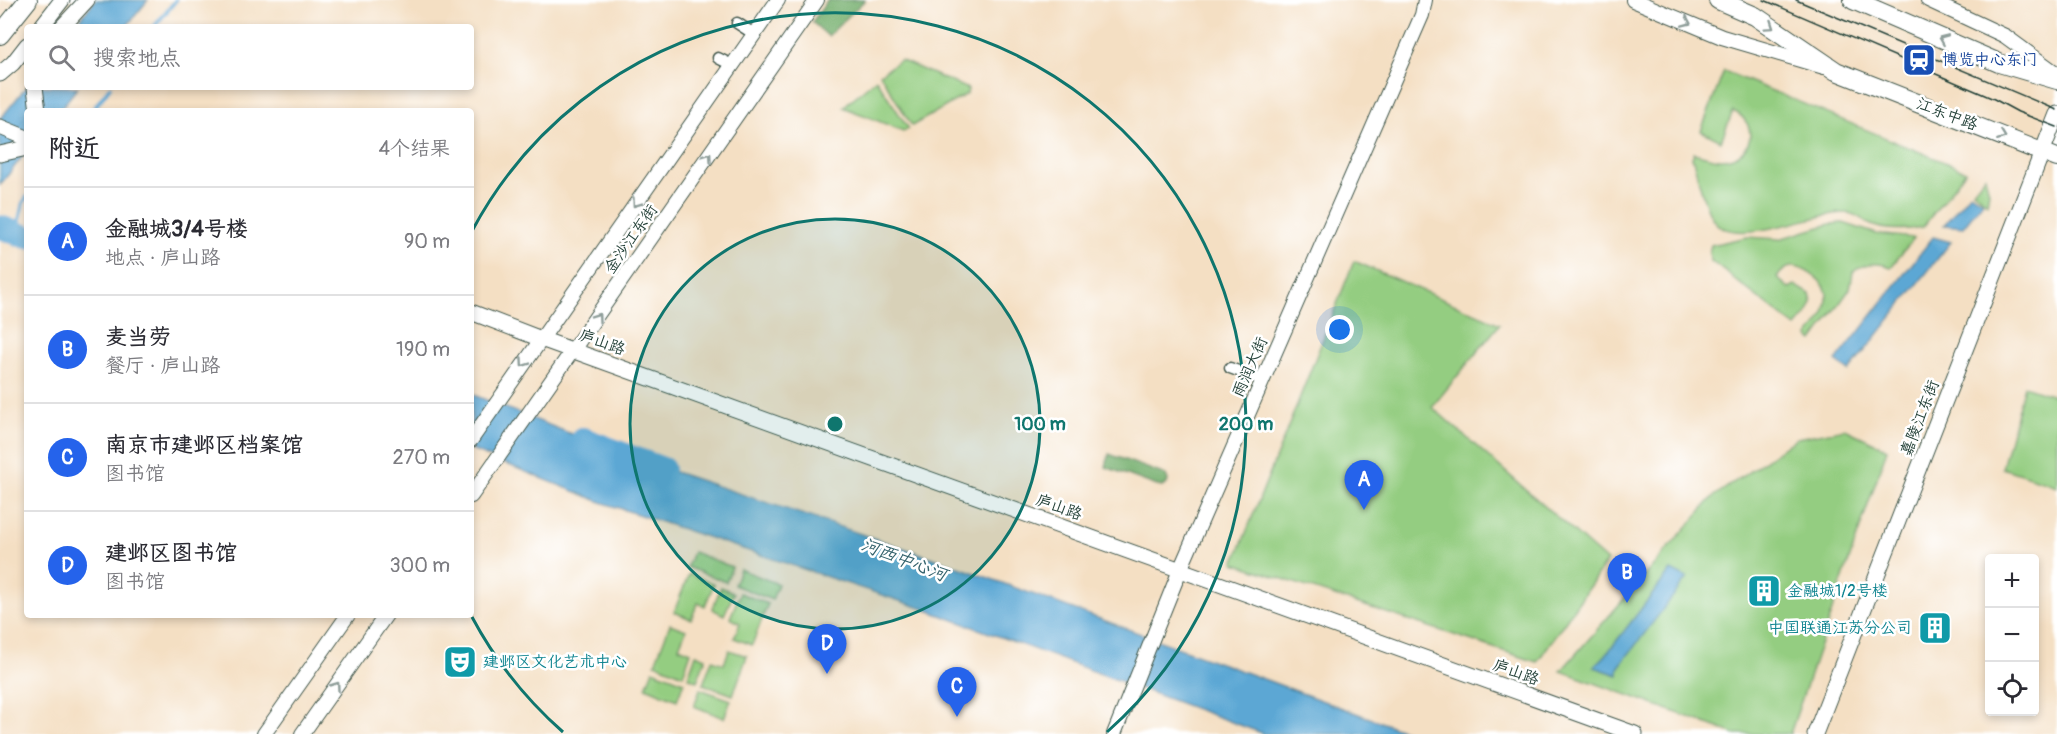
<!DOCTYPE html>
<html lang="zh">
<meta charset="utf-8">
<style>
:root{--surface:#fff;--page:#f7f7f7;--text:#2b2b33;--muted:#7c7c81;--line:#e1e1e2;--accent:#2563eb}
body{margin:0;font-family:Pangolin,"LXGW WenKai TC",sans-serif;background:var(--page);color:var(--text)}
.controls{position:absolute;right:18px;bottom:18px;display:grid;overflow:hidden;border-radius:6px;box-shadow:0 3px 9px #0003}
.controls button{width:54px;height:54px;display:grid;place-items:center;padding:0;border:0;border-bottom:2px solid var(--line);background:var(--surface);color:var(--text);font:30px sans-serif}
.you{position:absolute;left:1340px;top:330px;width:21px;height:21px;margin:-15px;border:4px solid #fff;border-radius:50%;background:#1a73e8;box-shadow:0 0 0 9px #1a73e833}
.badge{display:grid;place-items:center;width:39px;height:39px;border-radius:50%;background:var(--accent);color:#fff;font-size:20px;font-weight:700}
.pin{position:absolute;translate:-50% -50px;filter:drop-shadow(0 2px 3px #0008)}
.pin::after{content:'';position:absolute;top:32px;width:21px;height:18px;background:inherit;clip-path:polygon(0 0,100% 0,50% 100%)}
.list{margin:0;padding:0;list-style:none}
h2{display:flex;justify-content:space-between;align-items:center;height:78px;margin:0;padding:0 24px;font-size:26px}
h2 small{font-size:20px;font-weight:400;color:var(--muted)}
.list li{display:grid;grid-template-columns:39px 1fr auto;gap:18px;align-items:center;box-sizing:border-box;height:108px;padding:0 24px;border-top:2px solid var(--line)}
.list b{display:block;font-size:22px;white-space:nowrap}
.list p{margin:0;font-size:20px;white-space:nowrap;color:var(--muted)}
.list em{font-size:20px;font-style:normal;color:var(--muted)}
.icon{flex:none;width:33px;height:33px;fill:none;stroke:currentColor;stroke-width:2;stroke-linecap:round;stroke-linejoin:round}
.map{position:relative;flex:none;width:2057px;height:734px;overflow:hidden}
.search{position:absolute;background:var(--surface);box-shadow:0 3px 9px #0003;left:24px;top:24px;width:450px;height:66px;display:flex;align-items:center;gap:15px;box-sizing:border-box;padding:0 21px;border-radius:6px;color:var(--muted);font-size:22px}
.panel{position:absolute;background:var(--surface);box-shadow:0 3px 9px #0003;left:24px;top:108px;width:450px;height:510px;border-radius:6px}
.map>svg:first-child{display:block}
.green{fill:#94cd81;stroke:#5a855a;stroke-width:1.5;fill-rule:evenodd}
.forest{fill:#77b06f;stroke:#4b7652;stroke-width:1.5}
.water{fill:#5ba7d4;stroke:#3d7284;stroke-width:1.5}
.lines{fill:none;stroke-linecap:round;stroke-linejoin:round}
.stream{stroke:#5ba7d4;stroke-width:4}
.river{stroke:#5ba7d4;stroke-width:24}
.minor-casing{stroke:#3f5549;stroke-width:13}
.tertiary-casing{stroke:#3f5549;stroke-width:16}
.secondary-casing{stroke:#3f5549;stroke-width:17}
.primary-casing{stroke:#3f5549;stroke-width:20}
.trunk-casing{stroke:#3f5549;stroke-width:20}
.minor{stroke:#fff;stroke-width:10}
.tertiary{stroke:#fff;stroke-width:14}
.secondary{stroke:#fff;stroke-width:15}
.primary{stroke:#fff;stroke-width:18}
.trunk{stroke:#fff;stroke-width:18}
.tram{stroke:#1f3d34;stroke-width:1.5}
.oneway{stroke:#8f9e9a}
.ring{fill:none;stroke:#0f766e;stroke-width:3}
.labels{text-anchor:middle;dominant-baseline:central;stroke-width:5;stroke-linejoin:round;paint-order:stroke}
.transit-label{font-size:16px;fill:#164399;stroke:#fff;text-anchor:start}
.street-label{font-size:16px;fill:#1f3d34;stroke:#fff}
.culture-label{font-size:16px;fill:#0d838f;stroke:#fff;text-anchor:start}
.water-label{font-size:18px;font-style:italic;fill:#34626c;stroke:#fff}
.centre{fill:#0f766e;stroke:#fff;stroke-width:3}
.ring-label{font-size:18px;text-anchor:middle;font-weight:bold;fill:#0f766e;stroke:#fff;stroke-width:5;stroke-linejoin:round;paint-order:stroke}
</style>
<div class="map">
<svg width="2057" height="734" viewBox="0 0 2057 734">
<rect width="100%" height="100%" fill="#fff"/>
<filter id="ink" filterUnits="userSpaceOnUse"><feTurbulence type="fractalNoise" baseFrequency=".0167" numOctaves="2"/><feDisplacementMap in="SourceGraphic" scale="12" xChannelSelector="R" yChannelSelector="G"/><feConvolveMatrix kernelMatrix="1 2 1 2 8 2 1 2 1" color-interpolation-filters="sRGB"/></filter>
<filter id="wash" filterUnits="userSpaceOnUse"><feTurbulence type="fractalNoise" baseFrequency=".008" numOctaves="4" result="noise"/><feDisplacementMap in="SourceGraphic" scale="24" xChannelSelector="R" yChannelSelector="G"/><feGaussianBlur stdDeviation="1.35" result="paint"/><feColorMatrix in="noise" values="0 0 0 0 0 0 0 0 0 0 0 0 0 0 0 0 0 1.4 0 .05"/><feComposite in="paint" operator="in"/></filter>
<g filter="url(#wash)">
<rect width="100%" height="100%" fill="#f4dfc3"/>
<g class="green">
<polygon points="900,60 968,89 967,94 912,126 880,74"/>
<path d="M1724,71L1966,171L1923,227C1906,230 1885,232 1869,224C1861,219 1855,213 1845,213C1816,212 1737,248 1715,222C1704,209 1698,175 1692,157L1694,153C1702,155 1713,159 1722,159C1752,158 1761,124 1733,111L1721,141L1701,131Z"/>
<polygon points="876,79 909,129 903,131 843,107"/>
<polygon points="1985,176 1989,192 1987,203 1973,191"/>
<path d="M1843,223L1877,234L1914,238L1891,267C1877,262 1865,262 1853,272L1850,289L1813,341L1808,337C1815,327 1825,317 1826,305C1827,301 1827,294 1826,290C1822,280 1803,266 1791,267C1785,268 1780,273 1777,278L1789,288L1795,285L1810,294L1812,303L1807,314L1796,327L1711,261L1709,253L1711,245L1747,237L1779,239L1830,224Z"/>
<polygon points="1354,261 1500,324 1432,407 1607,561 1537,662 1234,563"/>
<polygon points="2024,386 2057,397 2057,486 2002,468"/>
<path d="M1845,429L1887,449L1790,734H1735L1561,671L1713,497L1797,438ZM1605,656L1618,668L1617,675L1595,667Z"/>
<polygon points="693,552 732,567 726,582 687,567"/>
<polygon points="740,569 778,584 772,600 734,585"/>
<polygon points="689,574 714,584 705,606 698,603 691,619 674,612"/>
<polygon points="721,587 734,593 724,615 712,609"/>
<polygon points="740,593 768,604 752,645 734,638 740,623 730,618"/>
<polygon points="670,624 686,630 679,647 691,652 683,675 655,663"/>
<polygon points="729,650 747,656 733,695 703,684 712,660 724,664"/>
<polygon points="696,654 706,658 697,681 688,677"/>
<polygon points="653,670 684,682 677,700 646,687"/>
<polygon points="700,689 731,700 724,718 694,706"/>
</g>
<g class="forest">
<polygon points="828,0 865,0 828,36 812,22"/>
<polygon points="1109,454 1166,475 1168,480 1167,484 1162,487 1157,486 1106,467"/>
</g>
<g class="water">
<polygon points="95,0 148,0 126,27 74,27"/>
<polygon points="27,86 78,87 59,111 27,111 27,151 0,185 0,119"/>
<polygon points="1970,193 1983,202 1963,227 1944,225"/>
<polygon points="1933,237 1951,242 1849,371 1836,361"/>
<polygon points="471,394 627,456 948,563 1413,734 1264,734 924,609 601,502 471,450"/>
<polygon points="1671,570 1687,578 1618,668 1618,675 1594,667 1605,656"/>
</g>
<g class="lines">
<g class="stream">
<polyline points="154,27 176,0"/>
<polyline points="92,111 110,87"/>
<polyline points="16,233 23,203 27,197"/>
</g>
<g class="river">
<polyline points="0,227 27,237"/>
<polyline points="583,439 663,469"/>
</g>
</g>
</g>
<g filter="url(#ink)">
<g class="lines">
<defs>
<g id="minor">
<polyline points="737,23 754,34"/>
<polyline points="718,58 732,65"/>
<polyline points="1230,368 1263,380"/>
</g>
<g id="tertiary">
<polyline points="1633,0 1722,37 1824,67"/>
<polyline points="1928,0 2005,36 2057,74"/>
<polyline points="471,440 778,0"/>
<polyline points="471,496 817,0"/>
<polyline points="264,734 348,615"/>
<polyline points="302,734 386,615"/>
<polyline points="1114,734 1180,570 1422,15 1425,0"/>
</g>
<g id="secondary">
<polyline points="41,27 62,0"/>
<polyline points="62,27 87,0"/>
<polyline points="0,74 13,63 27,45"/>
<polyline points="35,87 38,111"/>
<polyline points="0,127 27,138"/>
<polyline points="0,154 27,148"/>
<polyline points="471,312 541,339 1635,734"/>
<polyline points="1815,734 2057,114"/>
</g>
<g id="primary">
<polyline points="1718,0 1755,16 1836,71 2057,158"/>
<polyline points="1853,0 1999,63 2057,80"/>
</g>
<polyline id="trunk" points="0,35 28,0"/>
</defs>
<use href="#minor" class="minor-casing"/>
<use href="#tertiary" class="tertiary-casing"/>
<use href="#secondary" class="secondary-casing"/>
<use href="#primary" class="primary-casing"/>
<use href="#trunk" class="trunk-casing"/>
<use href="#minor" class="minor"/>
<use href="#tertiary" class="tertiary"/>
<use href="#secondary" class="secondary"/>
<use href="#primary" class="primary"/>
<use href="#trunk" class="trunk"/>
<g class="tram">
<polyline points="1764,0 1994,99 2018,112 2057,127"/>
<polyline points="1796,0 2057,110"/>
</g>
</g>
<defs><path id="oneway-chevron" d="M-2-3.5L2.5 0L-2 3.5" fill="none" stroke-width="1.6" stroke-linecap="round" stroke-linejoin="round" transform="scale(1.5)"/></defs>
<g class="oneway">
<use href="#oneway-chevron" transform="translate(1687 22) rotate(23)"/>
<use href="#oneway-chevron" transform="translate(1770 26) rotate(34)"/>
<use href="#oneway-chevron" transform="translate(1943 39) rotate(-157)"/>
<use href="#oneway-chevron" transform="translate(2002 136) rotate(21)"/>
<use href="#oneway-chevron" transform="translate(708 157) rotate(-55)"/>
<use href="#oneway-chevron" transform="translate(636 203) rotate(125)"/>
<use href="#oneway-chevron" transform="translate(597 317) rotate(-55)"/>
<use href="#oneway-chevron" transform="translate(524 363) rotate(125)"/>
<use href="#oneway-chevron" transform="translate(336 686) rotate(-55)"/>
</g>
</g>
<circle cx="835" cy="424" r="205" fill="#0f766e" fill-opacity=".12"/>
<g class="ring">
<circle cx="835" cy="424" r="205"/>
<path d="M563 732A411 411 0 0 1 472 617M472 231A411 411 0 1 1 1107 732"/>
</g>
<defs>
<symbol id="station-square" viewBox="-11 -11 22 22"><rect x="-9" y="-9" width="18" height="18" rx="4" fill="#1a4fb4" stroke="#fff"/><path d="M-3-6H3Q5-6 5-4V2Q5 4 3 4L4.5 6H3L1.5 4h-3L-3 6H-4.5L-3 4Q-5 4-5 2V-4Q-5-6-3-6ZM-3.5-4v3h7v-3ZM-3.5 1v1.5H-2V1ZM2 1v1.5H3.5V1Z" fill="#fff"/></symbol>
<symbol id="building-square" viewBox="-11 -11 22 22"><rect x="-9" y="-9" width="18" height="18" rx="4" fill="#0f9aa8" stroke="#fff"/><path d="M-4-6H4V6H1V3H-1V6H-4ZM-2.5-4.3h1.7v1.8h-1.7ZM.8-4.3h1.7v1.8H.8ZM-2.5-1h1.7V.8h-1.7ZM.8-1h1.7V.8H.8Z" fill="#fff"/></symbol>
<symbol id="theatre-square" viewBox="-11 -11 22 22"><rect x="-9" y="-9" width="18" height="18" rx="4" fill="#0f9aa8" stroke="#fff"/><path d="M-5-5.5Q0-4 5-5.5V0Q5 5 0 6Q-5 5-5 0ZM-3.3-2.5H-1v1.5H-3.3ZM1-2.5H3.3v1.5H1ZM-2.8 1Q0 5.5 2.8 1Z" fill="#fff"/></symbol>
</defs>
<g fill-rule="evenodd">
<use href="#station-square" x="1900" y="41" width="38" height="38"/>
<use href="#building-square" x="1745" y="572" width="38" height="38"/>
<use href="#building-square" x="1916" y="609" width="38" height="38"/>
<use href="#theatre-square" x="441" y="643" width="38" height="38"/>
</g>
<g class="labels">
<g class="transit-label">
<text x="1942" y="60">博览中心东门</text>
</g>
<g class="street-label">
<text transform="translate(1947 114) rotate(21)">江东中路</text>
<text transform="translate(631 239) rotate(-55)">金沙江东街</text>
<text transform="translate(602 342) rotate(20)">庐山路</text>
<text transform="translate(1250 367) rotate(-66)">雨润大街</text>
<text transform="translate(1920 418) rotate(-69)">嘉陵江东街</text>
<text transform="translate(1059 507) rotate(20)">庐山路</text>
<text transform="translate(1516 672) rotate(20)">庐山路</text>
</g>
<g class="culture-label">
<text x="1787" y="591">金融城1/2号楼</text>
<text x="1912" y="628" text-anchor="end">中国联通江苏分公司</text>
<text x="483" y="662">建邺区文化艺术中心</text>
</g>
<g class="water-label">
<text transform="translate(904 560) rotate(21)">河西中心河</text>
</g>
</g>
<circle cx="835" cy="424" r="9" class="centre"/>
<g class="ring-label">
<text x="1040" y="430">100 m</text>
<text x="1246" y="430">200 m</text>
</g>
</svg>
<div class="controls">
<button>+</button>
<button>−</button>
<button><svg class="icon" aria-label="locate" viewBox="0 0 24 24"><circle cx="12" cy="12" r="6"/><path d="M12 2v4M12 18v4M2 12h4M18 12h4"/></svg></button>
</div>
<div class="you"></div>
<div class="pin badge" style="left:1364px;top:510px">A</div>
<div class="pin badge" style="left:1627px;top:603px">B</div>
<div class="pin badge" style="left:957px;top:717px">C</div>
<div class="pin badge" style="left:827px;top:674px">D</div>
<div class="search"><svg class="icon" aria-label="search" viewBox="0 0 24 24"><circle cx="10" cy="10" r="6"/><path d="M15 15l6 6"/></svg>搜索地点</div>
<section class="panel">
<h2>附近<small>4个结果</small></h2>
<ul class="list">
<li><span class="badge">A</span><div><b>金融城3/4号楼</b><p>地点 · 庐山路</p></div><em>90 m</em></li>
<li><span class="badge">B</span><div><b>麦当劳</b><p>餐厅 · 庐山路</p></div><em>190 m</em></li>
<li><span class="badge">C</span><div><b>南京市建邺区档案馆</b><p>图书馆</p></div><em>270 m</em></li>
<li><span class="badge">D</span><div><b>建邺区图书馆</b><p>图书馆</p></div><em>300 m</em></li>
</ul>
</section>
</div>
